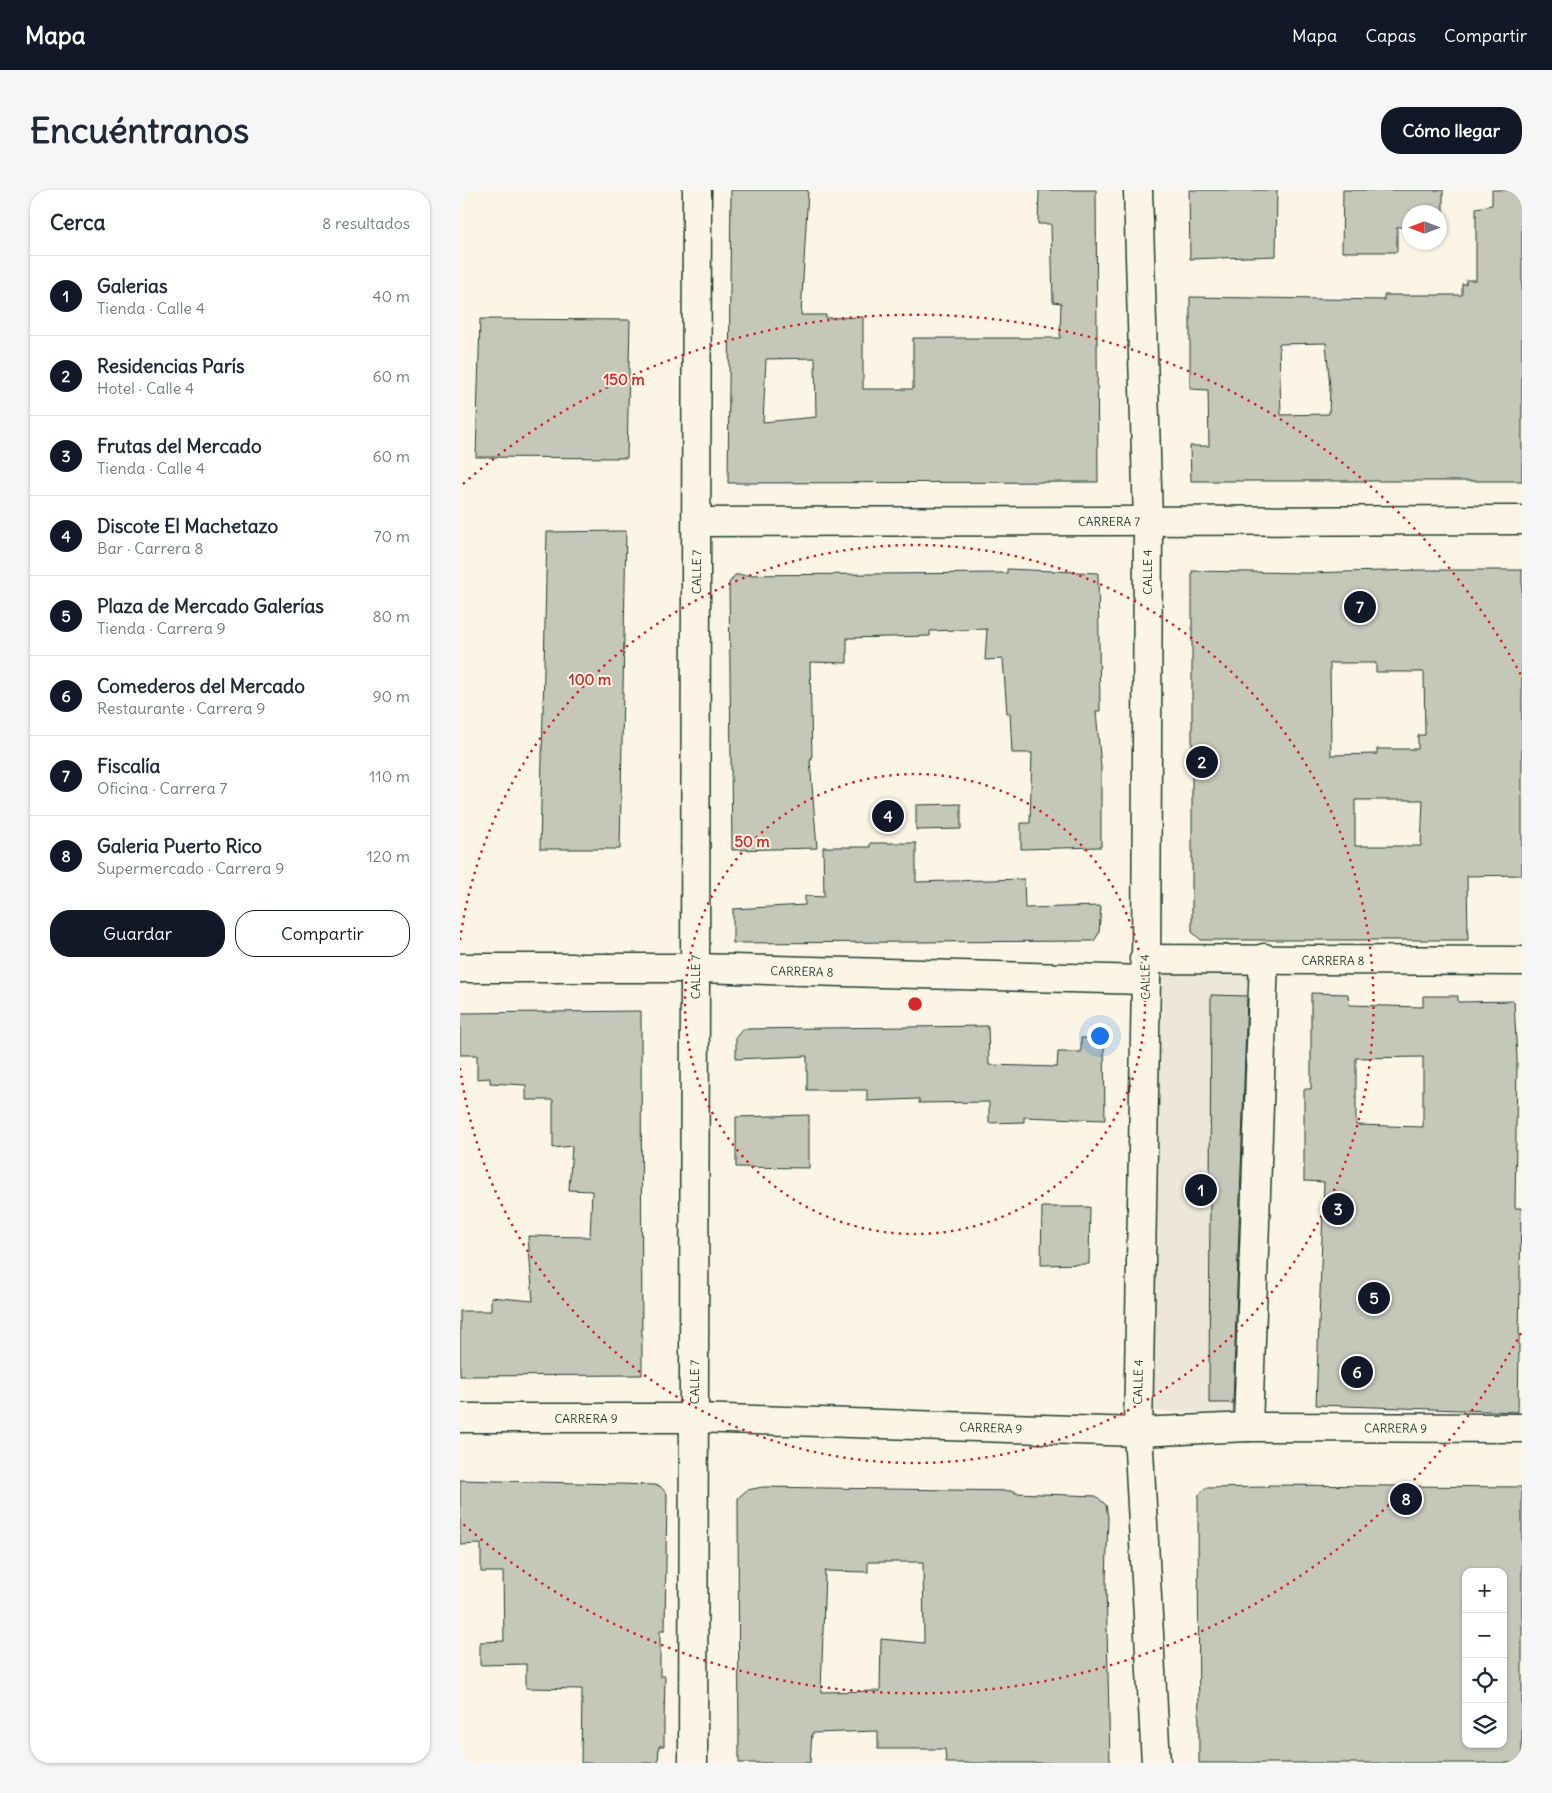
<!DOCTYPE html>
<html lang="es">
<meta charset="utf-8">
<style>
:root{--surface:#fff;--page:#f6f6f7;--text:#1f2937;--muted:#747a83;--line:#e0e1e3;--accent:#111827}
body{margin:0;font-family:Delius,sans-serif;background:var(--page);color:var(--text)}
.controls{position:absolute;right:15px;bottom:15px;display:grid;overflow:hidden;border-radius:10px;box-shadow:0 1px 4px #0004}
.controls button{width:45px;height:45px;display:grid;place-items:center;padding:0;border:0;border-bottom:1px solid var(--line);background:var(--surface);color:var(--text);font:25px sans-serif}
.compass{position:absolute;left:942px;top:15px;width:45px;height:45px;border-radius:50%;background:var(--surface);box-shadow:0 1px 4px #0004;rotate:270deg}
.you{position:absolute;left:639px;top:845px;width:18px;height:18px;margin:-12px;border:4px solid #fff;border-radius:50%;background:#1a73e8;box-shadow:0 0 0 8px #1a73e833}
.badge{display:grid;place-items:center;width:32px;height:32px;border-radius:50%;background:var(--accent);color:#fff;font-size:16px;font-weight:700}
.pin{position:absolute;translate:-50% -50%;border:2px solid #fff;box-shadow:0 1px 5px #0006}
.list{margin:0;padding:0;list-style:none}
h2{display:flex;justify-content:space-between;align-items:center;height:65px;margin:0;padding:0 20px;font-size:21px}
h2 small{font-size:16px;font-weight:400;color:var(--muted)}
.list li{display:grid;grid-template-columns:32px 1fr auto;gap:15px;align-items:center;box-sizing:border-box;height:80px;padding:0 20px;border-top:1px solid var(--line)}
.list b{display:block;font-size:19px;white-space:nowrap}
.list p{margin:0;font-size:16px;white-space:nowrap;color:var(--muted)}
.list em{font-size:16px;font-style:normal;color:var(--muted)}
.actions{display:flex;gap:10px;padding:15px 20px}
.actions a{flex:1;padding:11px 0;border:1px solid var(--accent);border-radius:20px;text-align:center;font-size:18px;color:var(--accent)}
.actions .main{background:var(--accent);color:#fff}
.icon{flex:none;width:28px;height:28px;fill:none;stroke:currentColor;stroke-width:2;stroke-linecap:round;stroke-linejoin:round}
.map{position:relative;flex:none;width:1062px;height:1573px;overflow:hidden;border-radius:20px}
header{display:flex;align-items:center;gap:30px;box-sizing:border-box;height:70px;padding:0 25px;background:var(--accent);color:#fff}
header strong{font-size:24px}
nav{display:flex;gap:28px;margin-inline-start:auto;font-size:18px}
.intro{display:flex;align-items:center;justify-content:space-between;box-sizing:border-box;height:120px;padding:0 30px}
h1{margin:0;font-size:35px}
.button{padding:12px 22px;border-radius:20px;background:var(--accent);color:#fff;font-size:18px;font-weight:700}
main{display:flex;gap:30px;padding:0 30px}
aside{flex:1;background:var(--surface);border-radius:20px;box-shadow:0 1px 4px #0004}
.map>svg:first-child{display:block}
.built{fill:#ece7d8}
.building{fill:#c5c7b9;stroke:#1f3d34;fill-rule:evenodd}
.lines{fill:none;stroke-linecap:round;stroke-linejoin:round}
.street-casing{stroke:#1f3d34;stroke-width:31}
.street{stroke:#fcf5e5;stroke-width:28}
.ring{fill:none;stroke:#d62828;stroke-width:2.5;stroke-dasharray:2.5 5}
.labels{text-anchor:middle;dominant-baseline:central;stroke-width:4;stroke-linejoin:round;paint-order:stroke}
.street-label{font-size:12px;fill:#1f3d34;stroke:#fcf5e5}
.centre{fill:#d62828;stroke:#fcf5e5;stroke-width:2.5}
.ring-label{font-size:15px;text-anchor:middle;font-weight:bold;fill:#d62828;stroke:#fcf5e5;stroke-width:4;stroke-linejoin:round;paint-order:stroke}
</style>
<header>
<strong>Mapa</strong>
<nav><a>Mapa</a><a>Capas</a><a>Compartir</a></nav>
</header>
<div class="intro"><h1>Encuéntranos</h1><a class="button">Cómo llegar</a></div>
<main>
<aside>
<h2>Cerca<small>8 resultados</small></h2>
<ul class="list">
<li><span class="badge">1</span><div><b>Galerias</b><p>Tienda · Calle 4</p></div><em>40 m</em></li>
<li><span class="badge">2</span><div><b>Residencias París</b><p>Hotel · Calle 4</p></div><em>60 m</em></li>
<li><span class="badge">3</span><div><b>Frutas del Mercado</b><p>Tienda · Calle 4</p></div><em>60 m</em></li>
<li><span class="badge">4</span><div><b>Discote El Machetazo</b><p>Bar · Carrera 8</p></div><em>70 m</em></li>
<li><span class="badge">5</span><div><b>Plaza de Mercado Galerías</b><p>Tienda · Carrera 9</p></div><em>80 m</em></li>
<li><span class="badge">6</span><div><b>Comederos del Mercado</b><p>Restaurante · Carrera 9</p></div><em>90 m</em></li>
<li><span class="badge">7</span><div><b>Fiscalía</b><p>Oficina · Carrera 7</p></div><em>110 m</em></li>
<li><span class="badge">8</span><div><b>Galeria Puerto Rico</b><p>Supermercado · Carrera 9</p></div><em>120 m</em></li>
</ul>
<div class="actions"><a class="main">Guardar</a><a>Compartir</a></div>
</aside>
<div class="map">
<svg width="1062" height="1573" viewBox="0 0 1062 1573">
<rect width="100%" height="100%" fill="#fcf5e5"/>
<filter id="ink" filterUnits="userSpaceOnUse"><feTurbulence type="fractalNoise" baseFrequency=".02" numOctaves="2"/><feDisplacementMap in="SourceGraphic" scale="10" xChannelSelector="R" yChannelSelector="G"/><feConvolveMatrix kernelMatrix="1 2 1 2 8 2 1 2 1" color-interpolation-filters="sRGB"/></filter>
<g filter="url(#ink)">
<polygon class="built" points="703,777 793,779 779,1224 689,1221"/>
<g class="building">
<path d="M271,0H348L341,125H366V128L403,127V199H453V148H600L601,113L593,112L591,34H578L579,0H636L638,292L268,293ZM355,168L356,227L303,232L306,169Z"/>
<polygon points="729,0 817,0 816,66 730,69"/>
<polygon points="883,0 983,0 983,37 980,37 980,22 950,22 950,37 937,37 937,62 882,62"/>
<path d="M1032,0H1062V291H731L730,256H749L748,200L730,199V107L924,110V105H1002V94H1006V90H1016V18L1032,15ZM866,153L870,198L869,224L821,225L819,154Z"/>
<polygon points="20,129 170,130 167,268 16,267"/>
<polygon points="166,341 160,659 80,659 87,342"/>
<polygon points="547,379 638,383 640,521 636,521 641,577 641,657 561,659 561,633 570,633 572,563 552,563 550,523 547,523 543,469 525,470 527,439 470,441 470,446 387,448 387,473 350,472 352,570 350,570 357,658 272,660 269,393 275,385 547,383"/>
<path d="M960,380H1062V685L1007,686L1008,750H741L732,742V381L846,383ZM870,473H916V482H964L965,545H958V559H917V564L871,565ZM895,610H963L961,656H895Z"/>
<polygon points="501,614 501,639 456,640 456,615"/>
<polygon points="410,653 456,653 456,692 564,689 565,718 641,716 639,743 634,751 273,753 273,719 345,715 345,706 364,707 363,657 410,657"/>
<path d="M851,803L888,804L889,815L963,817V806H998V812L1054,811L1057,869L1055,1018H1061L1058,1222L856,1215L864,992L844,991V899H851ZM963,867V937L896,935V868Z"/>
<polygon points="751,805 787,806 773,1213 749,1213"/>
<polygon points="181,821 182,1185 0,1186 0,1121 31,1121 31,1107 73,1111 68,1046 130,1047 132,1001 109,1000 112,956 93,958 93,910 66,910 66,895 30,893 30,888 17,889 17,865 0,865 0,823"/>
<polygon points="528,836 529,875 597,877 598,862 621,862 621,848 644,848 645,930 564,927 564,932 529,933 529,912 459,913 459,909 407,911 407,900 347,900 347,866 276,869 276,847 283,839"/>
<polygon points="349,925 349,978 276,977 276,927"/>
<polygon points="582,1017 630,1017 629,1074 581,1075"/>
<polygon points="0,1290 195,1295 200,1296 207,1304 205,1440 200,1440 200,1486 205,1486 204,1534 204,1556 199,1556 198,1573 121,1573 122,1499 66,1498 66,1474 20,1475 20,1452 44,1451 43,1382 21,1382 21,1354 0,1355"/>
<path d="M808,1295L1062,1297V1573H739L738,1306L745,1298L808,1297ZM1006,1382H1043V1554H1006Z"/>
<path d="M303,1297L555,1301V1303L636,1306L646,1315L648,1327L646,1392L650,1573H486L485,1559H418V1541L352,1543L350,1573H279L278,1308L287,1300ZM408,1372H463L464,1453L421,1449L420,1501L361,1502L365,1381L408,1382Z"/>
</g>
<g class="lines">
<defs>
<g id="street">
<polyline points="678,0 688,330 686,790 678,1242 696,1573"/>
<path id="s1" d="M237,332L1062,330"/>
<path id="s2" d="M684,769L1062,771"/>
<path id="s3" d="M0,778H235L686,790"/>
<path id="s4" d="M0,1228H234L678,1242L788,1237L1062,1238"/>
<polyline points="788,1237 804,768"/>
<path id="s5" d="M233,1573L237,0"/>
</g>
</defs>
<use href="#street" class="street-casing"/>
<use href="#street" class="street"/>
</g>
</g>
<g class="ring">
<circle cx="455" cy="814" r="230"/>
<path d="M0 750A459 459 0 1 1 0 878"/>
<path d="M1061 1143A689 689 0 0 1 3 1334M3 294A689 689 0 0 1 1061 485"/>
</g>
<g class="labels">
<g class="street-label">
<text stroke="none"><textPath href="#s1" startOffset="412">CARRERA 7</textPath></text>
<text stroke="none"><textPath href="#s5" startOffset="1191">CALLE 7</textPath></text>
<text transform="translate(687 382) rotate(-90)">CALLE 4</text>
<text stroke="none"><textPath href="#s2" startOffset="189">CARRERA 8</textPath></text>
<text stroke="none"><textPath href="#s3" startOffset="342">CARRERA 8</textPath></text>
<text stroke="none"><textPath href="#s5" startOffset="786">CALLE 7</textPath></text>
<text transform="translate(685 787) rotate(-91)">CALLE 4</text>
<text stroke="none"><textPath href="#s5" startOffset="381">CALLE 7</textPath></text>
<text transform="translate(678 1192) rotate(-89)">CALLE 4</text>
<text stroke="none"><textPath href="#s4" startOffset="126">CARRERA 9</textPath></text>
<text stroke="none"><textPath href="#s4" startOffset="531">CARRERA 9</textPath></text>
<text stroke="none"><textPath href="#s4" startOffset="936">CARRERA 9</textPath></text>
</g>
</g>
<circle cx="455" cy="814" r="8" class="centre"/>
<g class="ring-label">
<text x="164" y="195">150 m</text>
<text x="130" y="495">100 m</text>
<text x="292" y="657">50 m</text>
</g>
</svg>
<div class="controls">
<button>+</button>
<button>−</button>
<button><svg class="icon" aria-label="locate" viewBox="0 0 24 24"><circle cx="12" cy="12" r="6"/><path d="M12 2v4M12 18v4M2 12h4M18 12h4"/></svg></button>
<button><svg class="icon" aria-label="layers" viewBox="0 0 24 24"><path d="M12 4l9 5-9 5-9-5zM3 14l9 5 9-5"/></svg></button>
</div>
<svg class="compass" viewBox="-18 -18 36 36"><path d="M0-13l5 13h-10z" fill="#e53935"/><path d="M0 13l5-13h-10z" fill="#747a83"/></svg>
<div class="you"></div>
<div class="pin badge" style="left:741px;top:1000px">1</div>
<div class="pin badge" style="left:742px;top:572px">2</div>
<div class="pin badge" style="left:878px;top:1019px">3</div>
<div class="pin badge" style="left:428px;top:626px">4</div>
<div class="pin badge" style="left:914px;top:1108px">5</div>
<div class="pin badge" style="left:897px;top:1182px">6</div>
<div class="pin badge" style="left:900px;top:417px">7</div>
<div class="pin badge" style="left:946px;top:1309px">8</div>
</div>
</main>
